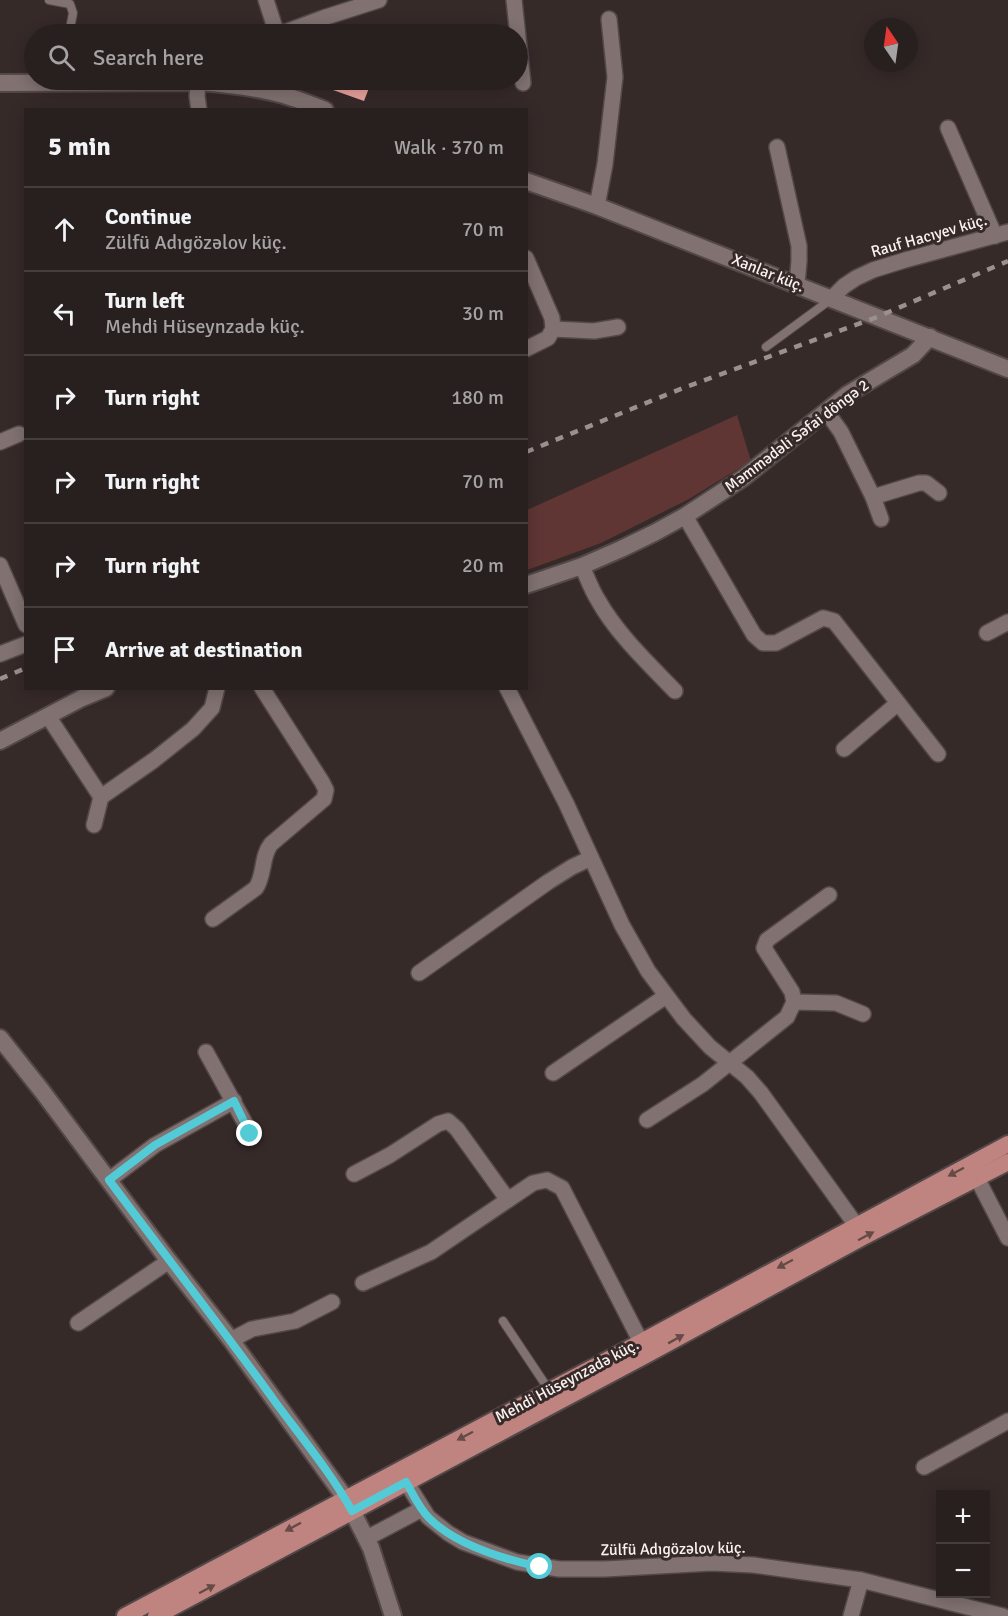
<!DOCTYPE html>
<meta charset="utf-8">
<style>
:root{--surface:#28201f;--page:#342d2c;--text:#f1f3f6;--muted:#a5a3a4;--line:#443e3d}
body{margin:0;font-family:Signika,sans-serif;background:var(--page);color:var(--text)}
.controls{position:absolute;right:18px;bottom:18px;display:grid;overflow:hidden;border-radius:0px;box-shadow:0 3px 15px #0003}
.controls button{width:54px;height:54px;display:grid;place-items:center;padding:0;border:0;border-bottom:2px solid var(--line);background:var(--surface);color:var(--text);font:30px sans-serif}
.compass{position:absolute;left:864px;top:18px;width:54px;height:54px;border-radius:50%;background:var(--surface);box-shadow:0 3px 15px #0003;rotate:347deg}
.stop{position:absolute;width:18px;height:18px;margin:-14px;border:4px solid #52cbd7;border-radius:50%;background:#fff}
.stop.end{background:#52cbd7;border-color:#fff;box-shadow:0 2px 6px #0008}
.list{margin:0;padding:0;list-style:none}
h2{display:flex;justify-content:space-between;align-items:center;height:78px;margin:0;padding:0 24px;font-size:26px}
h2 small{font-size:20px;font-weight:400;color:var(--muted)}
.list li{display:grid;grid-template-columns:39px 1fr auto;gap:18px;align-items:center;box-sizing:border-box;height:84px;padding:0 24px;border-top:2px solid var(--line)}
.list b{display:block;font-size:22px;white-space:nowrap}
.list p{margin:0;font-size:20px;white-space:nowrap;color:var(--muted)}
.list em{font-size:20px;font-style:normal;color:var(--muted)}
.icon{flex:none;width:33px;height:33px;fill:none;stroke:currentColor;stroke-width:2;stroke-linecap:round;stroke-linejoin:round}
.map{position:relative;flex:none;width:1008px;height:1616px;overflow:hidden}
.search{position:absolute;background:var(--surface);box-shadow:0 3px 15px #0003;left:24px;top:24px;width:504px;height:66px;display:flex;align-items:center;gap:15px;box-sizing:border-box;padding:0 21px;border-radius:33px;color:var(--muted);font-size:22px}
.panel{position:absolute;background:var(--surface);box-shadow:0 3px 15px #0003;left:24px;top:108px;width:504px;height:582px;border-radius:0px}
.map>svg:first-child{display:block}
.green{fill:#5f3634}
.building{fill:#e9a29d}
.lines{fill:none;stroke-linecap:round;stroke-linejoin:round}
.service-casing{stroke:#534848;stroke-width:10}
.minor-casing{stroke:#534848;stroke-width:18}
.tertiary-casing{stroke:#534848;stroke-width:20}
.secondary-casing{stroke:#534848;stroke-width:20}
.primary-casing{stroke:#534848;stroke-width:20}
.service{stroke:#817271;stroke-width:8}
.minor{stroke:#817271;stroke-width:15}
.tertiary{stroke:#817271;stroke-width:16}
.secondary{stroke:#817271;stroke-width:16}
.primary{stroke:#c08480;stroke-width:16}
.rail{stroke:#9a908f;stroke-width:4.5;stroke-dasharray:8 8;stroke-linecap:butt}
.oneway{fill:#664a47}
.route{stroke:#52cbd7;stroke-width:8}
.labels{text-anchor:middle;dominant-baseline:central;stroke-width:6;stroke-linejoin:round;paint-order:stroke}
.street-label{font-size:16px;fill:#faf1f1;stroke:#362a29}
</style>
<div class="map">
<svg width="1008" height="1616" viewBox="0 0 1008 1616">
<rect width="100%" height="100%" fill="#362a29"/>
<polygon class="green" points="737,415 751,461 689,499 601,543 527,570 527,510"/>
<polygon class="building" points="305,80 372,80 364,101"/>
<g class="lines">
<defs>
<g id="service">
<polyline points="49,0 70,4 73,13 69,34"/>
<polyline points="766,347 830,300"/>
<polyline points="503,1321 549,1390"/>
</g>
<g id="minor">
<polyline points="266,0 277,34"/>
<polyline points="514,0 523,83"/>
<polyline points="280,34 323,18 379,0"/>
<polyline points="282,80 282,94"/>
<polyline points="198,82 197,96 199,110"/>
<polyline points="948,128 995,236"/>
<polyline points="777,147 799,246 799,261 797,284"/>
<polyline points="597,206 605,164 615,77 609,19"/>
<polyline points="526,258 552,318 553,329 548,338 526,349"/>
<polyline points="832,298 844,286 856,278 873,270 905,260 1008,232"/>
<polyline points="553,329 594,331 618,327"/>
<polyline points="826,411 841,432 873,497 881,519"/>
<polyline points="0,442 19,434"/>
<polyline points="873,497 919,483 926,483 939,493"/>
<polyline points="685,516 754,635 763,643 776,643 823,618 834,621 938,754"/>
<polyline points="0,565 26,625"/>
<path d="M582,566C587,577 591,589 598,600C617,634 648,663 675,691"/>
<polyline points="987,633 1008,622"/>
<polyline points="0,654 26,644"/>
<polyline points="507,688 566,803 622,925 648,971 684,1019 710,1047 747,1077 761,1093 856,1225"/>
<polyline points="48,716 101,797 154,760 193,729 212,708 217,688"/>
<polyline points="844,749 898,703"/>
<polyline points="94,825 101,797"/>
<path d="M213,919L256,888C265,874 261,857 271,844L324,799L326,790L322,782L262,688"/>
<polyline points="419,973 548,882 572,867 591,858"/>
<polyline points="794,1002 836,1003 863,1014"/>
<polyline points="206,1052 251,1134"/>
<polyline points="553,1073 666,996"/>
<polyline points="647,1120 703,1084 787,1017 794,1002 792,992 764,948 767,940 829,895"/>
<polyline points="354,1174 390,1155 438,1124 448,1121 457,1129 508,1200"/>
<polyline points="977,1178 1008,1238"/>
<polyline points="109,1180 155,1145 234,1101"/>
<polyline points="363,1283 431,1252 533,1183 547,1180 562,1188 641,1342"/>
<polyline points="78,1323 169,1261"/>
<polyline points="231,1340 252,1329 295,1321 332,1302"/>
<polyline points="924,1467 1008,1421"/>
<polyline points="406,1482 428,1517 448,1533 463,1542 517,1562 559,1569 605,1569 712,1563 753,1565 861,1580 1003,1616"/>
<polyline points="367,1538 422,1509"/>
<polyline points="851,1616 861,1580"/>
</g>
<g id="tertiary">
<polyline points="526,585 582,566 621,549 654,533 685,516 743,478 848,394 913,355 930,337"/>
<polyline points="0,741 82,698 106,688"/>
<polyline points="0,1038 42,1091 169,1261 231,1340 346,1499 371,1548 393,1616"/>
</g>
<g id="secondary">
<path d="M0,83L198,82C226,84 253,87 280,94C295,98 310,104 325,110"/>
<polyline points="526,181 597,206 1008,369"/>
</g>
<g id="primary">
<polyline points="125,1616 641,1342 1008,1144"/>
<polyline points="156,1616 648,1354 863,1237 1008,1162"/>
</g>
</defs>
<use href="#service" class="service-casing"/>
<use href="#minor" class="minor-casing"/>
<use href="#tertiary" class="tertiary-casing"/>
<use href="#secondary" class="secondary-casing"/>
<use href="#primary" class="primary-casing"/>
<use href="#service" class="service"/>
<use href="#minor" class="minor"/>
<use href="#tertiary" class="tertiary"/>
<use href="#secondary" class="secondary"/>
<use href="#primary" class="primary"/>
<g class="rail">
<polyline points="526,452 683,388 877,317 1008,261"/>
<polyline points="0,679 26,668"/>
</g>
</g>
<defs><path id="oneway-solid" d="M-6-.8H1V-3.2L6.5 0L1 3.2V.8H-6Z" transform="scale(1.5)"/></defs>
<g class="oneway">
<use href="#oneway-solid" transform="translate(956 1172) rotate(152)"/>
<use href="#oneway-solid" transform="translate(866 1236) rotate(-28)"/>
<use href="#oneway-solid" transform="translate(785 1264) rotate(152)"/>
<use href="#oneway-solid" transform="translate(676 1339) rotate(-29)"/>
<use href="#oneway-solid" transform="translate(465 1436) rotate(152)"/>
<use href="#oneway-solid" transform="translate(293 1527) rotate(152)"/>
<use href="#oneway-solid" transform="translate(207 1589) rotate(-28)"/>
</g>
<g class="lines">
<path class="route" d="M250,1134L234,1101L155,1145L109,1180C164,1254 222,1328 276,1403C302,1438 331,1473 352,1511L406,1482C413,1494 419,1508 429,1518C456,1545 503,1559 540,1567"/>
</g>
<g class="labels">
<g class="street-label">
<text transform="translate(929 236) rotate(-16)">Rauf Hacıyev küç.</text>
<text transform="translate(768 273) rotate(22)">Xanlar küç.</text>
<text transform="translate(797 436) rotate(-37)">Məmmədəli Səfai döngə 2</text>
<text transform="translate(567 1381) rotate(-28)">Mehdi Hüseynzadə küç.</text>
<text transform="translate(673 1549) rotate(-1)">Zülfü Adıgözəlov küç.</text>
</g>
</g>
</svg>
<div class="controls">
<button>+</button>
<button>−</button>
</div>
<svg class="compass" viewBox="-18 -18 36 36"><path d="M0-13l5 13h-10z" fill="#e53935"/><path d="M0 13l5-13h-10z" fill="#a5a3a4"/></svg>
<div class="stop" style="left:540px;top:1567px"></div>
<div class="stop end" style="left:250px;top:1134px"></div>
<div class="search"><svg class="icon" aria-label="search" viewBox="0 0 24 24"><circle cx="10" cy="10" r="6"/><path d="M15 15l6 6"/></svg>Search here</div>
<section class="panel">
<h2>5 min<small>Walk · 370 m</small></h2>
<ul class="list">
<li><svg class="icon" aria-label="ahead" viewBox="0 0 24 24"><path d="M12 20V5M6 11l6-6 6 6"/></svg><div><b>Continue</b><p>Zülfü Adıgözəlov küç.</p></div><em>70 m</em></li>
<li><svg class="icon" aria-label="left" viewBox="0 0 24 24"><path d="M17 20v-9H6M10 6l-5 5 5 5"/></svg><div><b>Turn left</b><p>Mehdi Hüseynzadə küç.</p></div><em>30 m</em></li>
<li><svg class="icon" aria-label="right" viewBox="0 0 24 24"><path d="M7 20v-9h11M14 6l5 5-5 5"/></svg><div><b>Turn right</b></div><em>180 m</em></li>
<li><svg class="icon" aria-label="right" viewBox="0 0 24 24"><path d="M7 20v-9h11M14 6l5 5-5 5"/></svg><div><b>Turn right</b></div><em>70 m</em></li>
<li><svg class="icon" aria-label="right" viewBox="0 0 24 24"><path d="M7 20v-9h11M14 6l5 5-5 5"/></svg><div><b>Turn right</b></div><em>20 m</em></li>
<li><svg class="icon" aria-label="arrive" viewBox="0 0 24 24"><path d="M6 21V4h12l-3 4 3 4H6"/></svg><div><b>Arrive at destination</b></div></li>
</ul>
</section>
</div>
